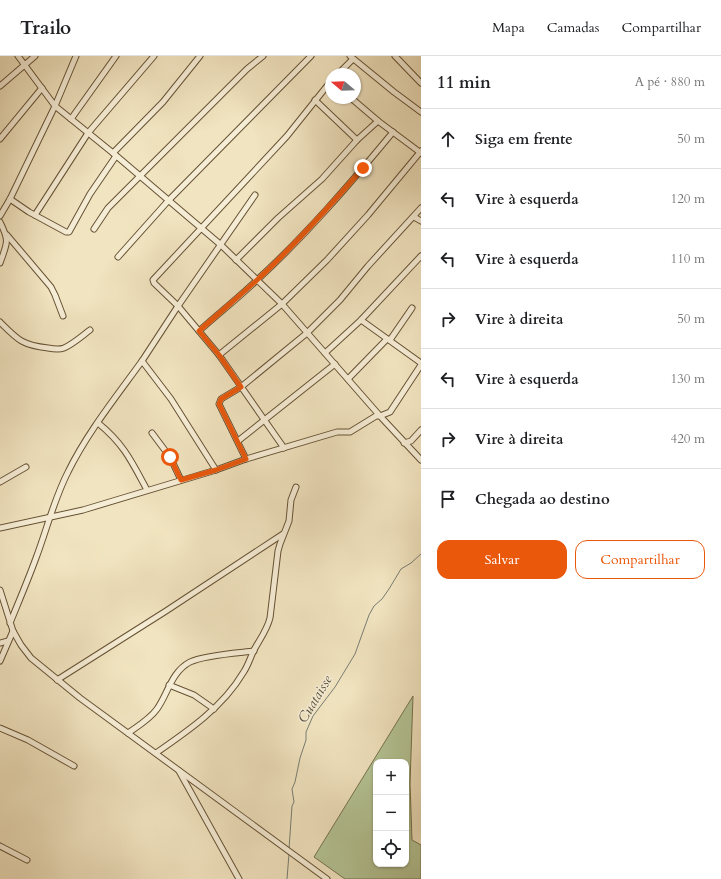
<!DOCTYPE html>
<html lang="pt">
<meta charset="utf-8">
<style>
:root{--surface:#fff;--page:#f2f2f2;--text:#202124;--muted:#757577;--line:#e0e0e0;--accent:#ea580c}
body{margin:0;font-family:Cardo,serif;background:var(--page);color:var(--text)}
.controls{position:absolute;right:12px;bottom:12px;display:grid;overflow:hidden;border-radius:8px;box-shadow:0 1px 3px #0004}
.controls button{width:36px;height:36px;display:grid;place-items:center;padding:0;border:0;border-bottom:1px solid var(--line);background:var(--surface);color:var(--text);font:20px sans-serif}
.compass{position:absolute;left:325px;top:12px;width:36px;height:36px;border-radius:50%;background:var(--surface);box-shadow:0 1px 3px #0004;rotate:289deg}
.stop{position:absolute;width:12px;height:12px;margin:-9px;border:3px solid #ea580c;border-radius:50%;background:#fff}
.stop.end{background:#ea580c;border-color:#fff;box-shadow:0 1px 4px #0008}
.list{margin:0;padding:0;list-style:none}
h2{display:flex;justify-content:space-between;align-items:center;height:52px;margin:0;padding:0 16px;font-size:17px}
h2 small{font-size:13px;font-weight:400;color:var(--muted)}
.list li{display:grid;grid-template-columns:26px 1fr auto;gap:12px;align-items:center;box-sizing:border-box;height:60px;padding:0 16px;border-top:1px solid var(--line)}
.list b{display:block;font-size:15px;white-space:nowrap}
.list em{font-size:13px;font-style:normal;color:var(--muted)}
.actions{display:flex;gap:8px;padding:12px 16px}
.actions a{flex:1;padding:9px 0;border:1px solid var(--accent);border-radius:12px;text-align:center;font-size:14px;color:var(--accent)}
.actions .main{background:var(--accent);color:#fff}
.icon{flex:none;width:22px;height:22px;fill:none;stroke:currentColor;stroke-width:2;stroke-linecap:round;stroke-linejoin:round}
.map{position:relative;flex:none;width:421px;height:823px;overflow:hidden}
header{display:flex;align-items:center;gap:24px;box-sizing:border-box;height:56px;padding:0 20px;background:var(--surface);border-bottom:1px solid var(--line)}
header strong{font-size:19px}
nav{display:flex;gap:22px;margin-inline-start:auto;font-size:14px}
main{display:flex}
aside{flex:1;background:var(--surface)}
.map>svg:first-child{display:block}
.green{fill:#b5c596;stroke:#76744e;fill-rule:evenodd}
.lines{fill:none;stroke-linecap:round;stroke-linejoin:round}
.stream{stroke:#777e74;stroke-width:1}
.minor-casing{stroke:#665234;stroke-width:7}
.minor{stroke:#f6edd6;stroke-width:5}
.route{stroke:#ea580c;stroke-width:5}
.labels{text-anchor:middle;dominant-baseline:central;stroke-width:3;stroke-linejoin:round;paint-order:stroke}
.water-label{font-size:14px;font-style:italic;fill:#58503d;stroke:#f6edd6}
</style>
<header>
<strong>Trailo</strong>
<nav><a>Mapa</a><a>Camadas</a><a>Compartilhar</a></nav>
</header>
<main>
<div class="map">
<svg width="421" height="823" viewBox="0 0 421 823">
<rect width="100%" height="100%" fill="#f1e4c0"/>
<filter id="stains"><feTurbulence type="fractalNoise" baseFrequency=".005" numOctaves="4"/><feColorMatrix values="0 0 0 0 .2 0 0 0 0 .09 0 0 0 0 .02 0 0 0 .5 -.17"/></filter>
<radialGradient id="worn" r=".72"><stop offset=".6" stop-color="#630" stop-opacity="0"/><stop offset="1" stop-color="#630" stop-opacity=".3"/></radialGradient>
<path class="green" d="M413,640L410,728L412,784L421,789V823H345L314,801ZM376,706H406V808H376Z"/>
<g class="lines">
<g class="stream">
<polyline points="289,793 292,750 294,746 292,733 295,726 300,702 306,684 306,676 313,660 335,631 355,598 369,559 374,550 382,543 389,533 401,513 411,507 421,498"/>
<polyline points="287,823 289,798"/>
</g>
<defs>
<g id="minor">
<polyline points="18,0 55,50 113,97 221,189 282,248 380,360 390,356 421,309"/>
<polyline points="350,0 394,36 421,56"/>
<polyline points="395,0 421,27"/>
<polyline points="338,18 353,3"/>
<polyline points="0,30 35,0"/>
<polyline points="351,42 378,65 421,97"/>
<polyline points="315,44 357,84"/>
<polyline points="71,63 116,0"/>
<polyline points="0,83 42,32"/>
<polyline points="113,97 163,46 200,0"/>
<polyline points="10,143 29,156 66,176 69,176 90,138 116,100"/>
<polyline points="35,159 88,77 154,0"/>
<polyline points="0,160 10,143 55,50 76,0"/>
<polyline points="414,161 421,165"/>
<path d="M0,166C10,186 7,187 0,207"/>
<polyline points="94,173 108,152 247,13 263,0"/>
<polyline points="7,179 51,231 55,239 63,260"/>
<polyline points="118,201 168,145 311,0"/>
<polyline points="236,204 278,162 322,123 357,84 378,65"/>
<polyline points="361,264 421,307"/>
<path d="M0,266C18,284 22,289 48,292C53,293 59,294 64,292C73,288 82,280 90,274"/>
<path d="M199,275C218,258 238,242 256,225C306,179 350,128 393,76"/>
<polyline points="390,284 412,252"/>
<polyline points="325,297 361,264 421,200"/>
<polyline points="219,299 282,248 327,204 368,159 421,95"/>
<polyline points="348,323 387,283"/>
<path d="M98,367C124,388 132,406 147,434"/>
<polyline points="152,377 170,401 181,424"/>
<polyline points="238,385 335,308"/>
<polyline points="404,387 411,385 421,374"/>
<polyline points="284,392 219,299 178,250 154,227 153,224 287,80 331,25"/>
<polyline points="246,403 219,348 221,343 241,331 307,277 340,244 368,210 421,152"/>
<polyline points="216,414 171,343 142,305 178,250 255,139"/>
<polyline points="0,426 26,411"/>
<polyline points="0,472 83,454 216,414 246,403 337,376 350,376 376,360 380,360 421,404"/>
<polyline points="0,534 13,575 21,589 31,602 80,642 327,823"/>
<path d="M10,567C19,545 28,524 36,502C47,473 54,443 68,416C87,377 116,341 142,305"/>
<polyline points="0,587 8,585"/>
<polyline points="0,605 13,575"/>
<polyline points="57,624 166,555 283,478"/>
<polyline points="169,629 194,639 214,653"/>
<polyline points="0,672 28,684 74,710"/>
<path d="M128,677C138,670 150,663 157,653C168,638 171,616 190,606C204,599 237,597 254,595"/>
<path d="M156,697C188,675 223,651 243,617C248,610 250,602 254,594C260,583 267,574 270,562L278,495L280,488L289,465L291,444L296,431"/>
<polyline points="179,715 239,823"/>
<polyline points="0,790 27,804"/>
</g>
</defs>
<use href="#minor" class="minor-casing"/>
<use href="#minor" class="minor"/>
</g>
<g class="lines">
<path class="route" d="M170,401L181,424L216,414L246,403L219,348L221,343L241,331L219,299L199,275C218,258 237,242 256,225C294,190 329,151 363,112"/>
</g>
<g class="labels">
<g class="water-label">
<text transform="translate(315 643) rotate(-59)">Cuataisse</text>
</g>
</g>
<rect width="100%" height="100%" filter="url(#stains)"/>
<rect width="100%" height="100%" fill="url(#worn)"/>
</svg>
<div class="controls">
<button>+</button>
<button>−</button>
<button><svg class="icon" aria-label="locate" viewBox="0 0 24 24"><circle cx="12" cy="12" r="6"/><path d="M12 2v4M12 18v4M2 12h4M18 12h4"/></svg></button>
</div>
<svg class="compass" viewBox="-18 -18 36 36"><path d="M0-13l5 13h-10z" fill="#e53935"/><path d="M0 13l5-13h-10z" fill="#757577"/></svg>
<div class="stop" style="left:170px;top:401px"></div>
<div class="stop end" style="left:363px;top:112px"></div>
</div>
<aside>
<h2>11 min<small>A pé · 880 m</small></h2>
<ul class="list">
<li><svg class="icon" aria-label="ahead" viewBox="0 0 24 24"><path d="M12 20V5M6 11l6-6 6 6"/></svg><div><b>Siga em frente</b></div><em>50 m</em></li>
<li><svg class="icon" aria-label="left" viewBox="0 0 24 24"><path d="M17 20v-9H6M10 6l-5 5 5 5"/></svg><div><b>Vire à esquerda</b></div><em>120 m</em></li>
<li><svg class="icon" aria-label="left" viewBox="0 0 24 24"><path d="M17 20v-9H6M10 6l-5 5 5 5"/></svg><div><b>Vire à esquerda</b></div><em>110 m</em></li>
<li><svg class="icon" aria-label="right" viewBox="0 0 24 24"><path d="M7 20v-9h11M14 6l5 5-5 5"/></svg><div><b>Vire à direita</b></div><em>50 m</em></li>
<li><svg class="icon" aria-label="left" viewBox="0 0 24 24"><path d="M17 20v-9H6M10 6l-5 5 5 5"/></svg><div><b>Vire à esquerda</b></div><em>130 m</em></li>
<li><svg class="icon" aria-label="right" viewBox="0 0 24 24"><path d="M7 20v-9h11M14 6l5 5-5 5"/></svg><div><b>Vire à direita</b></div><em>420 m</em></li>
<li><svg class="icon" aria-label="arrive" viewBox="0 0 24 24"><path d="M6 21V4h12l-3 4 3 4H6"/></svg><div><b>Chegada ao destino</b></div></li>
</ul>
<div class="actions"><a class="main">Salvar</a><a>Compartilhar</a></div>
</aside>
</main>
